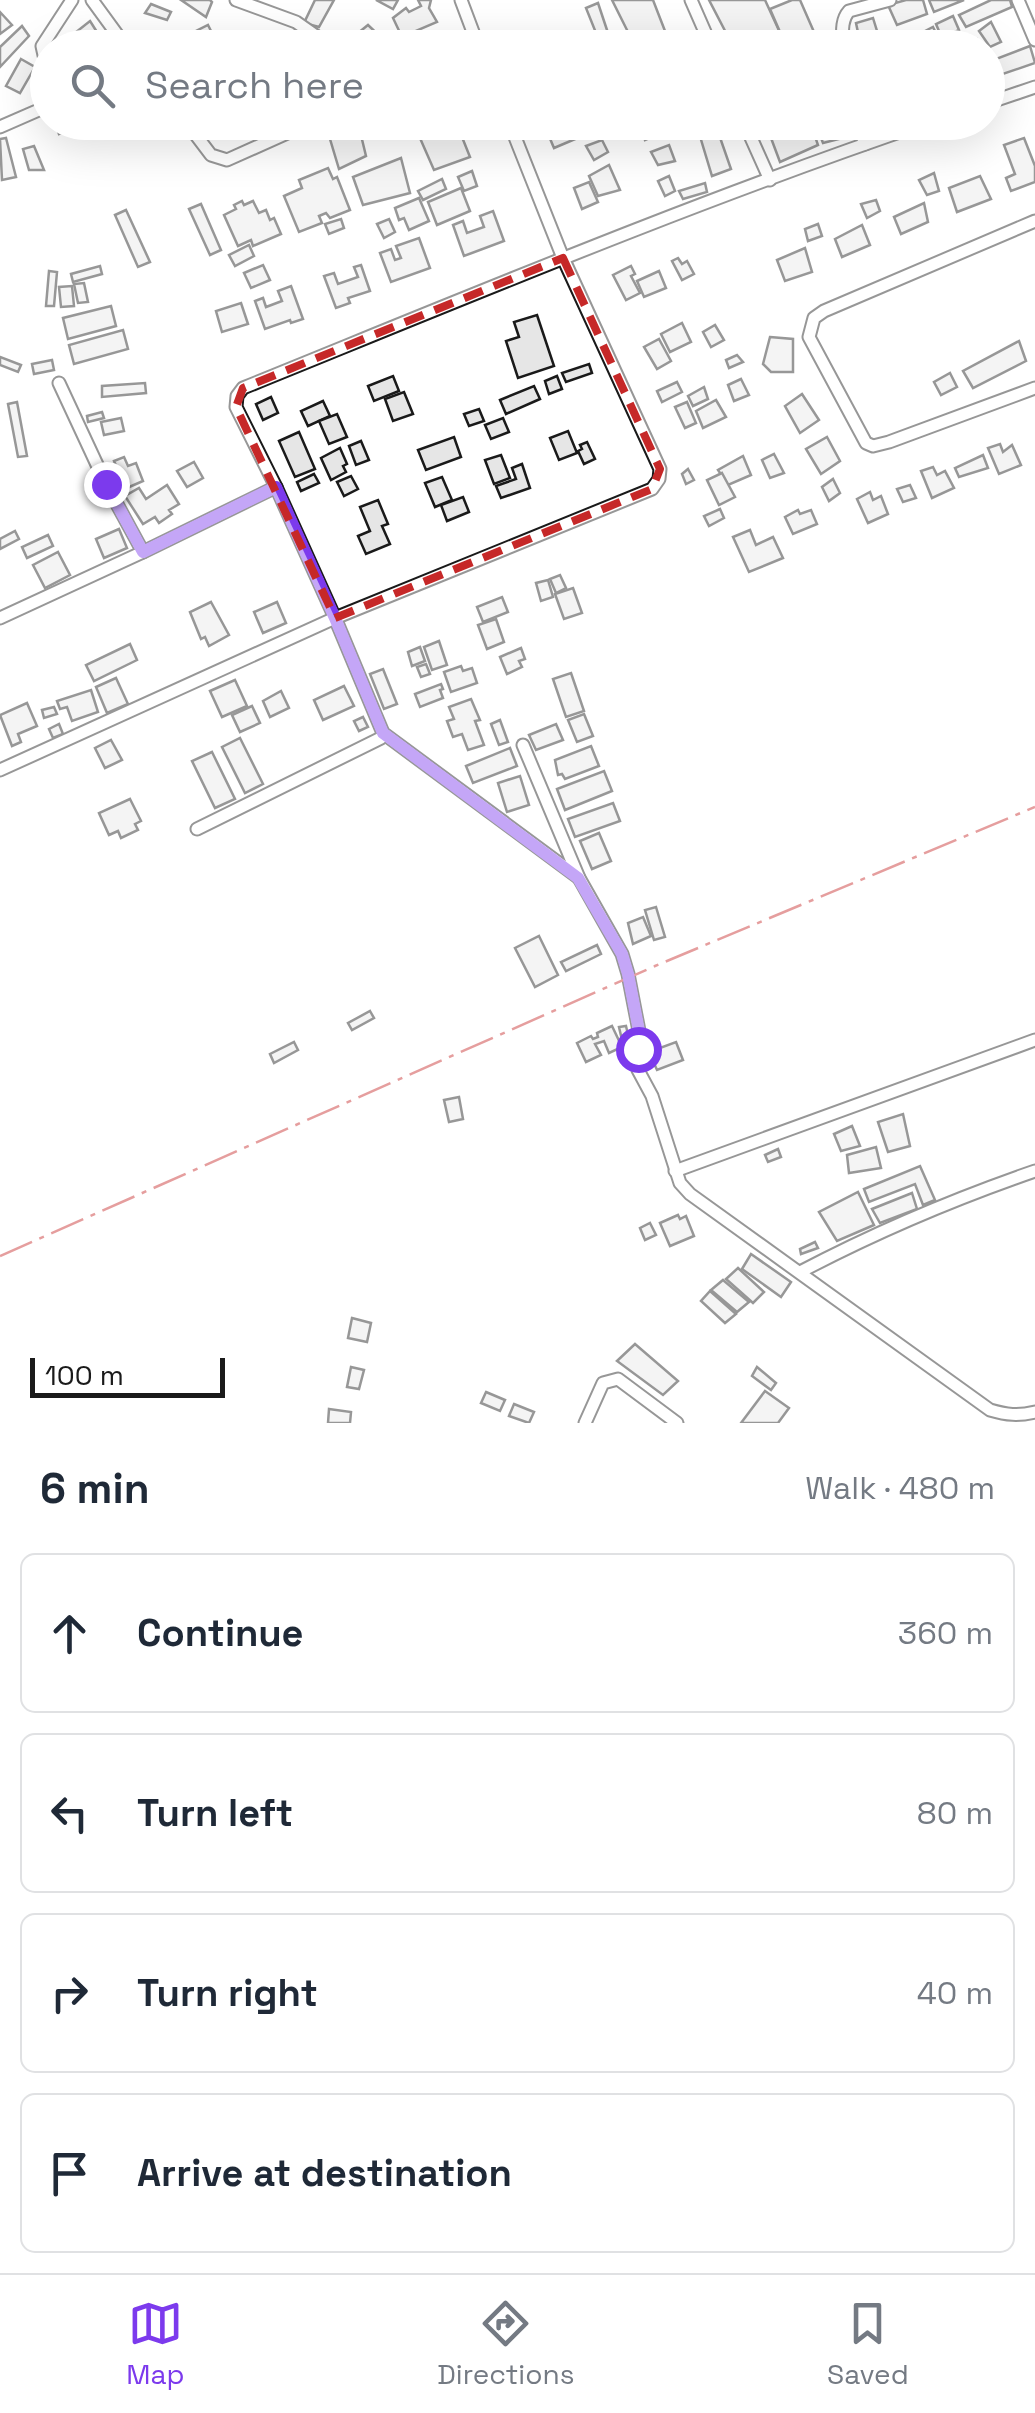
<!DOCTYPE html>
<meta charset="utf-8">
<style>
:root{--surface:#fff;--page:#f6f6f7;--text:#1f2937;--muted:#747a83;--line:#e0e1e3;--accent:#7c3aed}
body{margin:0;font-family:"Space Grotesk",sans-serif;background:var(--page);color:var(--text)}
.scale{position:absolute;left:30px;bottom:25px;width:195px;box-sizing:border-box;padding-left:10px;border:5px solid #1a1a1a;border-top:0;font-size:28px;line-height:35px;white-space:nowrap;color:#1a1a1a;-webkit-text-stroke:8px #fff;paint-order:stroke}
.stop{position:absolute;width:30px;height:30px;margin:-22px;border:8px solid #7c3aed;border-radius:50%;background:#fff}
.stop.end{background:#7c3aed;border-color:#fff;box-shadow:0 2px 10px #0008}
.list{margin:0;padding:0;list-style:none}
h2{display:flex;justify-content:space-between;align-items:center;height:130px;margin:0;padding:0 40px;font-size:42px}
h2 small{font-size:32px;font-weight:400;color:var(--muted)}
.list li{display:grid;grid-template-columns:65px 1fr auto;gap:30px;align-items:center;box-sizing:border-box;height:160px;margin:0 20px 20px;padding:0 20px;border:2px solid var(--line);border-radius:15px}
.list b{display:block;font-size:38px;white-space:nowrap}
.list em{font-size:32px;font-style:normal;color:var(--muted)}
.icon{flex:none;width:55px;height:55px;fill:none;stroke:currentColor;stroke-width:2;stroke-linecap:round;stroke-linejoin:round}
.map{position:relative;flex:none;width:1035px;height:1423px;overflow:hidden}
.search{position:absolute;background:var(--surface);box-shadow:0 10px 40px #0002;left:30px;right:30px;top:30px;height:110px;display:flex;align-items:center;gap:25px;box-sizing:border-box;padding:0 35px;border-radius:55px;color:var(--muted);font-size:38px}
.sheet{height:850px;background:var(--surface)}
nav{display:flex;justify-content:space-around;align-items:center;box-sizing:border-box;height:140px;border-top:2px solid var(--line);background:var(--surface);font-size:28px;color:var(--muted)}
nav a{display:grid;justify-items:center;gap:5px}
nav .on{color:var(--accent)}
.map>svg:first-child{display:block}
.building{fill:#e6e6e6;stroke:#1a1a1a;stroke-width:2.5}
.lines{fill:none;stroke-linecap:round;stroke-linejoin:round}
.minor-casing{stroke:#1a1a1a;stroke-width:15}
.minor{stroke:#fff;stroke-width:11}
.power{stroke:#c62828;stroke-width:2.5;stroke-dasharray:35 8 5 8;stroke-linecap:butt}
.route{stroke:#7c3aed;stroke-width:12}
.marked{fill:none;stroke:#c62828;stroke-width:8;stroke-dasharray:20 12;stroke-linejoin:round}
</style>
<div class="map">
<svg width="1035" height="1423" viewBox="0 0 1035 1423">
<rect width="100%" height="100%" fill="#fff"/>
<g class="building">
<polygon points="181,0 210,0 212,2 206,17"/>
<polygon points="315,0 334,0 319,27 304,23"/>
<polygon points="376,0 398,0 393,9"/>
<polygon points="418,0 431,0 429,8 437,22 402,37 393,18 406,8 409,12 421,6"/>
<polygon points="612,0 653,0 665,31 630,36"/>
<polygon points="709,0 765,0 787,48 734,48"/>
<polygon points="792,0 800,0 821,48 787,48 770,9"/>
<polygon points="906,0 923,0 927,14 897,25 888,5"/>
<polygon points="929,0 964,0 934,12"/>
<polygon points="991,0 1010,0 1012,7 966,27 959,15"/>
<polygon points="598,3 612,45 600,43 586,8"/>
<polygon points="151,4 171,12 167,20 145,13"/>
<polygon points="0,12 12,25 0,34"/>
<polygon points="953,16 959,30 942,38 936,24"/>
<polygon points="873,18 877,31 859,37 856,23"/>
<polygon points="90,21 104,43 96,48 56,48"/>
<polygon points="991,22 1001,42 990,47 979,31"/>
<polygon points="208,25 218,45 193,48 186,36"/>
<polygon points="368,25 388,44 386,48 361,48 352,38"/>
<polygon points="22,26 29,36 0,67 0,47"/>
<polygon points="933,27 940,41 930,45 925,31"/>
<polygon points="292,34 302,39 292,48 279,46"/>
<polygon points="253,35 271,47 271,48 255,48 247,44"/>
<polygon points="553,36 558,48 518,48 518,47"/>
<polygon points="679,38 682,48 649,48 648,44"/>
<polygon points="977,39 982,48 956,48"/>
<polygon points="1030,46 1035,63 988,79 988,62"/>
<polygon points="21,59 35,67 20,93 6,86"/>
<polygon points="55,122 65,122 68,130 59,134"/>
<polygon points="436,122 456,122 470,157 434,170 416,129"/>
<polygon points="543,122 590,122 594,131 554,148"/>
<polygon points="639,122 658,122 659,134 645,140"/>
<polygon points="765,122 810,122 818,145 780,162"/>
<polygon points="815,122 850,122 855,135 823,143"/>
<polygon points="716,126 731,169 712,176 699,133"/>
<polygon points="359,127 366,156 339,169 330,139"/>
<polygon points="6,138 16,177 2,180 0,139"/>
<polygon points="1024,138 1035,166 1035,182 1011,191 1006,178 1015,174 1004,145"/>
<polygon points="602,140 608,152 594,160 586,146"/>
<polygon points="669,145 675,161 658,165 651,152"/>
<polygon points="34,146 44,170 29,170 23,149"/>
<polygon points="401,158 410,193 363,205 353,177"/>
<polygon points="609,165 620,190 598,196 589,176"/>
<polygon points="328,168 333,179 337,177 350,210 330,218 326,213 319,216 322,223 299,232 284,196 302,188 299,180"/>
<polygon points="472,171 477,186 464,191 458,177"/>
<polygon points="934,173 939,191 927,195 919,180"/>
<polygon points="669,176 675,191 665,196 658,181"/>
<polygon points="980,176 991,199 957,212 949,188"/>
<polygon points="442,179 446,189 423,200 418,191"/>
<polygon points="589,182 598,202 582,209 574,188"/>
<polygon points="705,183 707,192 683,199 679,191"/>
<polygon points="461,188 470,211 437,225 428,202"/>
<polygon points="419,198 429,221 409,230 404,218 399,220 395,208"/>
<polygon points="876,200 880,211 867,218 861,204"/>
<polygon points="242,201 244,205 253,201 259,213 266,210 270,220 274,218 281,234 253,246 251,240 238,246 224,215 236,209 234,205"/>
<polygon points="924,203 928,222 901,234 894,217"/>
<polygon points="201,204 221,250 210,255 189,209"/>
<polygon points="126,210 150,262 138,267 115,215"/>
<polygon points="493,211 504,241 464,256 453,225 463,221 467,233 484,227 480,216"/>
<polygon points="341,219 344,228 329,234 325,224"/>
<polygon points="389,219 395,232 384,238 377,224"/>
<polygon points="818,224 822,236 808,241 805,229"/>
<polygon points="862,225 870,245 842,257 835,239"/>
<polygon points="419,238 430,268 391,282 380,253 391,249 395,260 401,258 396,246"/>
<polygon points="249,245 254,256 235,266 229,255"/>
<polygon points="805,248 812,272 785,281 777,260"/>
<polygon points="678,258 682,264 687,261 694,274 682,280 672,261"/>
<polygon points="263,265 270,280 251,288 244,273"/>
<polygon points="361,265 370,291 348,298 350,303 336,308 324,276 334,273 338,284 358,277 354,267"/>
<polygon points="100,266 102,274 73,282 71,274"/>
<polygon points="631,266 635,274 631,276 640,293 626,300 613,275"/>
<polygon points="49,271 57,272 54,306 46,306"/>
<polygon points="659,271 666,288 644,297 637,281"/>
<polygon points="84,283 88,302 78,303 74,284"/>
<polygon points="72,286 74,306 61,307 59,287"/>
<polygon points="291,286 303,319 291,323 290,320 265,329 255,301 263,298 266,307 282,301 278,291"/>
<polygon points="241,303 248,324 222,332 216,311"/>
<polygon points="111,306 116,326 68,339 63,318"/>
<polygon points="537,315 554,366 518,378 506,341 519,337 514,322"/>
<polygon points="682,323 691,342 670,352 661,334"/>
<polygon points="715,325 724,340 711,347 703,332"/>
<polygon points="123,330 128,349 74,364 69,345"/>
<polygon points="770,337 793,339 793,372 771,372 763,364"/>
<polygon points="659,339 671,361 657,369 644,347"/>
<polygon points="1019,341 1026,361 973,388 963,371"/>
<polygon points="737,355 743,362 729,368 726,360"/>
<polygon points="0,357 21,365 18,372 0,365"/>
<polygon points="52,360 54,370 34,374 32,364"/>
<polygon points="589,364 592,373 566,382 562,373"/>
<polygon points="950,373 957,387 941,395 934,382"/>
<polygon points="393,376 399,391 374,401 368,386"/>
<polygon points="557,376 562,389 549,394 545,381"/>
<polygon points="741,379 749,395 734,401 728,385"/>
<polygon points="677,382 682,392 662,402 657,391"/>
<polygon points="145,383 146,393 102,397 102,386"/>
<polygon points="534,386 540,399 506,414 500,400"/>
<polygon points="704,387 708,399 693,406 688,396"/>
<polygon points="404,392 413,414 393,421 385,399"/>
<polygon points="802,394 819,420 800,433 785,406"/>
<polygon points="271,397 278,413 263,420 256,404"/>
<polygon points="716,400 726,417 703,428 696,411"/>
<polygon points="323,401 330,416 308,426 301,411"/>
<polygon points="17,402 27,456 18,457 8,404"/>
<polygon points="687,402 696,423 685,428 675,407"/>
<polygon points="479,409 484,421 469,426 464,414"/>
<polygon points="102,412 104,418 88,422 87,416"/>
<polygon points="337,414 347,437 329,444 319,421"/>
<polygon points="121,418 124,431 104,435 101,422"/>
<polygon points="503,418 509,432 491,439 485,425"/>
<polygon points="568,431 577,453 559,460 550,438"/>
<polygon points="299,432 315,469 295,477 279,441"/>
<polygon points="454,437 461,457 426,470 418,450"/>
<polygon points="827,437 840,461 821,474 806,449"/>
<polygon points="361,441 369,460 356,465 349,446"/>
<polygon points="587,442 595,459 584,464 578,451 582,449 580,445"/>
<polygon points="1000,444 1003,452 1012,445 1021,465 999,474 988,448"/>
<polygon points="340,448 347,464 343,466 346,472 331,480 321,458"/>
<polygon points="774,454 784,473 770,478 762,460"/>
<polygon points="501,455 510,478 494,484 485,460"/>
<polygon points="983,455 988,468 959,477 955,468"/>
<polygon points="743,456 751,475 728,485 718,470"/>
<polygon points="124,457 128,466 136,463 143,481 120,491 112,471 117,468 114,461"/>
<polygon points="194,462 203,478 187,487 177,471"/>
<polygon points="522,464 530,488 501,498 496,486 516,479 512,468"/>
<polygon points="933,467 937,475 945,471 954,488 932,498 921,471"/>
<polygon points="688,469 694,480 686,484 682,474"/>
<polygon points="722,473 735,497 719,505 707,480"/>
<polygon points="314,474 319,483 301,491 297,482"/>
<polygon points="351,476 358,489 344,496 337,482"/>
<polygon points="442,477 452,500 435,507 425,483"/>
<polygon points="833,479 840,493 829,501 822,487"/>
<polygon points="167,485 179,504 169,510 172,514 159,523 155,517 143,524 125,496 139,488 146,499"/>
<polygon points="910,485 916,498 903,502 897,489"/>
<polygon points="870,492 873,500 881,496 888,514 868,523 857,499"/>
<polygon points="463,497 469,512 447,521 441,505"/>
<polygon points="378,500 388,524 382,526 390,544 366,554 358,536 370,531 360,507"/>
<polygon points="720,509 724,518 709,526 704,516"/>
<polygon points="798,510 800,514 811,510 817,524 793,534 785,517"/>
<polygon points="119,529 127,548 104,558 96,539"/>
<polygon points="750,530 756,545 773,537 783,558 749,572 733,537"/>
<polygon points="15,531 19,539 0,549 0,539"/>
<polygon points="48,535 53,546 27,558 22,547"/>
<polygon points="58,552 70,575 45,588 33,565"/>
<polygon points="560,575 566,588 556,593 550,579"/>
<polygon points="548,580 553,597 541,601 536,583"/>
<polygon points="573,588 582,613 564,619 555,594"/>
<polygon points="502,597 508,612 483,622 477,607"/>
<polygon points="211,602 229,635 209,646 205,637 201,639 190,612"/>
<polygon points="277,602 286,623 263,633 254,612"/>
<polygon points="496,619 504,642 487,649 478,625"/>
<polygon points="439,641 447,665 432,670 424,647"/>
<polygon points="130,644 137,660 94,681 86,665"/>
<polygon points="420,647 425,661 412,666 408,652"/>
<polygon points="521,648 525,659 519,661 522,667 507,674 500,657"/>
<polygon points="426,664 430,674 421,677 417,667"/>
<polygon points="461,666 463,671 472,668 477,683 451,692 444,672"/>
<polygon points="383,669 397,704 384,709 370,674"/>
<polygon points="571,673 584,711 566,717 553,679"/>
<polygon points="116,678 128,704 107,713 96,687"/>
<polygon points="235,680 247,706 222,717 210,691"/>
<polygon points="441,684 443,689 440,690 443,698 420,707 415,694"/>
<polygon points="344,686 354,706 323,720 314,700"/>
<polygon points="91,690 98,712 72,721 67,707 60,709 57,701"/>
<polygon points="281,691 289,708 270,717 263,701"/>
<polygon points="471,699 480,720 475,721 484,745 468,750 462,734 453,737 447,721 454,719 449,707"/>
<polygon points="27,703 37,726 18,734 21,742 12,746 0,715"/>
<polygon points="252,706 260,723 240,732 232,715"/>
<polygon points="54,707 57,714 44,718 42,710"/>
<polygon points="584,714 593,736 577,742 568,720"/>
<polygon points="363,717 368,727 359,731 354,721"/>
<polygon points="500,720 508,742 499,745 491,724"/>
<polygon points="59,724 63,734 53,738 49,729"/>
<polygon points="556,724 563,740 536,750 529,735"/>
<polygon points="240,738 263,784 245,793 222,747"/>
<polygon points="111,740 122,760 105,768 95,748"/>
<polygon points="591,746 599,766 565,779 562,774 558,775 555,760"/>
<polygon points="510,748 517,766 473,783 466,766"/>
<polygon points="212,752 235,799 215,808 192,761"/>
<polygon points="604,771 612,791 565,810 557,789"/>
<polygon points="520,776 529,805 507,812 498,783"/>
<polygon points="130,799 141,821 135,824 138,830 121,838 118,831 109,835 99,813"/>
<polygon points="613,803 620,821 575,837 568,819"/>
<polygon points="599,833 611,861 592,869 580,841"/>
<polygon points="656,907 665,937 654,940 645,910"/>
<polygon points="643,917 651,936 633,944 628,923"/>
<polygon points="539,936 558,975 535,987 515,948"/>
<polygon points="597,945 601,954 566,971 561,962"/>
<polygon points="370,1011 374,1018 352,1030 348,1023"/>
<polygon points="612,1026 622,1047 609,1053 604,1041 595,1044 601,1055 586,1062 577,1043 591,1036 593,1039 598,1037 597,1033"/>
<polygon points="626,1026 629,1039 622,1040 619,1027"/>
<polygon points="294,1042 298,1050 274,1063 270,1054"/>
<polygon points="676,1042 683,1060 657,1070 649,1052"/>
<polygon points="459,1097 463,1119 449,1122 444,1100"/>
<polygon points="903,1114 910,1146 888,1152 878,1122"/>
<polygon points="852,1126 860,1146 841,1151 834,1134"/>
<polygon points="876,1147 881,1168 849,1173 847,1155"/>
<polygon points="778,1149 781,1157 768,1162 765,1155"/>
<polygon points="920,1166 935,1200 923,1205 915,1184 869,1202 864,1189"/>
<polygon points="858,1192 874,1225 837,1241 819,1212"/>
<polygon points="912,1193 917,1209 880,1223 872,1209"/>
<polygon points="678,1215 680,1219 686,1216 694,1236 670,1246 660,1223"/>
<polygon points="650,1223 656,1235 645,1240 640,1228"/>
<polygon points="815,1242 818,1248 801,1254 800,1249"/>
<polygon points="751,1254 791,1282 781,1297 742,1269"/>
<polygon points="738,1268 764,1292 753,1303 726,1279"/>
<polygon points="723,1280 749,1302 737,1312 711,1290"/>
<polygon points="710,1291 736,1314 725,1323 701,1301"/>
<polygon points="352,1318 371,1323 367,1342 348,1338"/>
<polygon points="635,1344 678,1381 663,1395 617,1361"/>
<polygon points="351,1367 364,1370 359,1389 347,1387"/>
<polygon points="757,1367 776,1383 771,1390 752,1376"/>
<polygon points="765,1391 789,1408 778,1423 741,1423"/>
<polygon points="486,1392 505,1400 500,1411 481,1403"/>
<polygon points="514,1404 534,1412 529,1423 509,1416"/>
<polygon points="329,1409 351,1412 350,1423 328,1423"/>
</g>
<g class="lines">
<defs>
<g id="minor">
<polyline points="92,0 127,48"/>
<polyline points="236,0 296,22 333,48"/>
<polyline points="461,0 479,48"/>
<polyline points="691,0 712,48"/>
<polyline points="1018,0 1035,40"/>
<path d="M843,48C843,35 840,21 849,11L890,0"/>
<polyline points="48,73 42,46 72,0"/>
<polyline points="988,103 1035,87"/>
<polyline points="186,122 211,155 227,160 312,122"/>
<polyline points="744,122 770,180"/>
<polyline points="857,122 865,144"/>
<polyline points="0,127 48,106"/>
<polyline points="1035,221 824,311 814,318 809,337 866,443 873,446 889,442 1035,388"/>
<polyline points="59,383 106,484 143,552"/>
<polyline points="0,618 143,552 276,487"/>
<path d="M523,745L579,878L622,954L628,974L640,1036L637,1060L638,1070L652,1096L680,1183L690,1194L990,1410C1007,1415 1018,1416 1035,1412"/>
<polyline points="0,770 335,618 652,489 659,479 660,469 563,258 509,122"/>
<polyline points="197,829 375,741 381,738 383,733"/>
<path d="M579,878L383,733L335,618L276,487L236,407L237,396L243,388C470,296 696,201 929,122"/>
<polyline points="675,1171 1035,1040"/>
<path d="M800,1272C876,1232 954,1199 1035,1171"/>
<polyline points="585,1423 603,1383 618,1379 677,1423"/>
</g>
</defs>
<use href="#minor" class="minor-casing"/>
<use href="#minor" class="minor"/>
<polyline class="power" points="0,1256 655,966 1035,807"/>
</g>
<g class="lines">
<polyline class="route" points="106,484 143,552 276,487 335,618 383,733 578,878 622,954 628,974 640,1036 638,1049"/>
</g>
<path d="M0 0H1035V1423H0ZM563,258L660,469L652,489L335,618L236,407L243,388Z" fill="#fff" fill-opacity=".55" fill-rule="evenodd"/>
<path class="marked" d="M563,258L660,469L652,489L335,618L236,407L243,388Z"/>
</svg>
<div class="scale">100 m</div>
<div class="stop" style="left:638px;top:1049px"></div>
<div class="stop end" style="left:106px;top:484px"></div>
<div class="search"><svg class="icon" aria-label="search" viewBox="0 0 24 24"><circle cx="10" cy="10" r="6"/><path d="M15 15l6 6"/></svg>Search here</div>
</div>
<section class="sheet">
<h2>6 min<small>Walk · 480 m</small></h2>
<ul class="list">
<li><svg class="icon" aria-label="ahead" viewBox="0 0 24 24"><path d="M12 20V5M6 11l6-6 6 6"/></svg><div><b>Continue</b></div><em>360 m</em></li>
<li><svg class="icon" aria-label="left" viewBox="0 0 24 24"><path d="M17 20v-9H6M10 6l-5 5 5 5"/></svg><div><b>Turn left</b></div><em>80 m</em></li>
<li><svg class="icon" aria-label="right" viewBox="0 0 24 24"><path d="M7 20v-9h11M14 6l5 5-5 5"/></svg><div><b>Turn right</b></div><em>40 m</em></li>
<li><svg class="icon" aria-label="arrive" viewBox="0 0 24 24"><path d="M6 21V4h12l-3 4 3 4H6"/></svg><div><b>Arrive at destination</b></div></li>
</ul>
</section>
<nav>
<a class="on"><svg class="icon" aria-label="map" viewBox="0 0 24 24"><path d="M3 6l6-2 6 2 6-2v14l-6 2-6-2-6 2zM9 4v14M15 6v14"/></svg>Map</a>
<a><svg class="icon" aria-label="directions" viewBox="0 0 24 24"><path d="M12 3l9 9-9 9-9-9zM9 14v-3h6M13 9l2 2-2 2"/></svg>Directions</a>
<a><svg class="icon" aria-label="saved" viewBox="0 0 24 24"><path d="M7 4h10v16l-5-4-5 4z"/></svg>Saved</a>
</nav>
